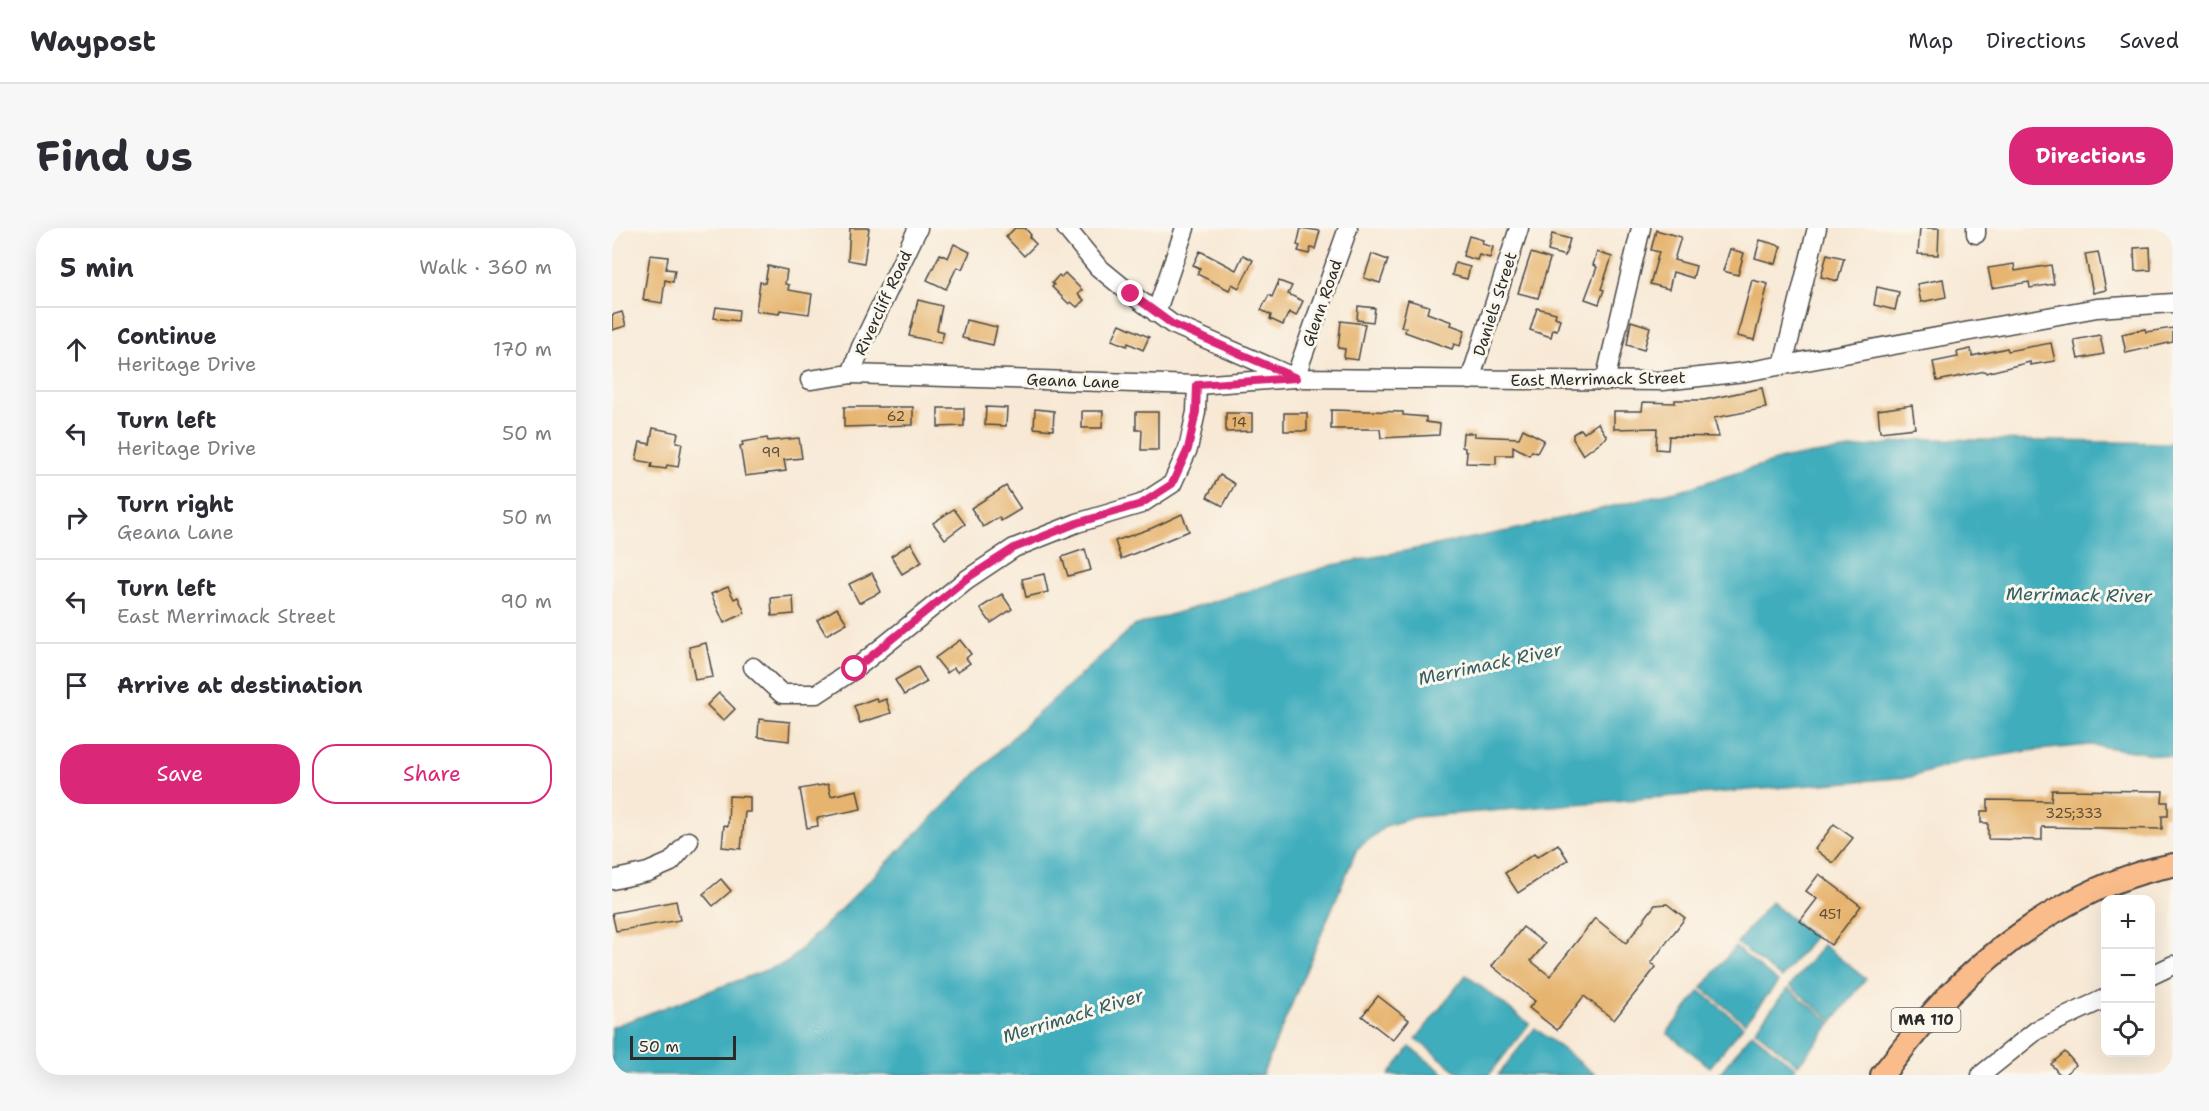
<!DOCTYPE html>
<meta charset="utf-8">
<style>
:root{--surface:#fff;--page:#f7f7f7;--text:#2b2b33;--muted:#7c7c81;--line:#e1e1e2;--accent:#db2777}
body{margin:0;font-family:"Shantell Sans",sans-serif;background:var(--page);color:var(--text)}
.controls{position:absolute;right:18px;bottom:18px;display:grid;overflow:hidden;border-radius:12px;box-shadow:0 6px 24px #0002}
.controls button{width:54px;height:54px;display:grid;place-items:center;padding:0;border:0;border-bottom:2px solid var(--line);background:var(--surface);color:var(--text);font:30px sans-serif}
.scale{position:absolute;left:18px;bottom:15px;width:106px;box-sizing:border-box;padding-left:6px;border:3px solid #2b2b2b;border-top:0;font-size:16px;line-height:21px;white-space:nowrap;color:#2b2b2b;-webkit-text-stroke:4px #fbf7ec;paint-order:stroke}
.stop{position:absolute;width:18px;height:18px;margin:-14px;border:4px solid #db2777;border-radius:50%;background:#fff}
.stop.end{background:#db2777;border-color:#fff;box-shadow:0 2px 6px #0008}
.list{margin:0;padding:0;list-style:none}
h2{display:flex;justify-content:space-between;align-items:center;height:78px;margin:0;padding:0 24px;font-size:26px}
h2 small{font-size:20px;font-weight:400;color:var(--muted)}
.list li{display:grid;grid-template-columns:39px 1fr auto;gap:18px;align-items:center;box-sizing:border-box;height:84px;padding:0 24px;border-top:2px solid var(--line)}
.list b{display:block;font-size:22px;white-space:nowrap}
.list p{margin:0;font-size:20px;white-space:nowrap;color:var(--muted)}
.list em{font-size:20px;font-style:normal;color:var(--muted)}
.actions{display:flex;gap:12px;padding:18px 24px}
.actions a{flex:1;padding:14px 0;border:2px solid var(--accent);border-radius:24px;text-align:center;font-size:21px;color:var(--accent)}
.actions .main{background:var(--accent);color:#fff}
.icon{flex:none;width:33px;height:33px;fill:none;stroke:currentColor;stroke-width:2;stroke-linecap:round;stroke-linejoin:round}
.map{position:relative;flex:none;width:1561px;height:847px;overflow:hidden;border-radius:24px}
header{display:flex;align-items:center;gap:36px;box-sizing:border-box;height:84px;padding:0 30px;background:var(--surface);border-bottom:2px solid var(--line)}
header strong{font-size:28px}
nav{display:flex;gap:33px;margin-inline-start:auto;font-size:21px}
.intro{display:flex;align-items:center;justify-content:space-between;box-sizing:border-box;height:144px;padding:0 36px}
h1{margin:0;font-size:42px}
.button{padding:15px 27px;border-radius:24px;background:var(--accent);color:#fff;font-size:21px;font-weight:700}
main{display:flex;gap:36px;padding:0 36px}
aside{flex:1;background:var(--surface);border-radius:24px;box-shadow:0 6px 24px #0002}
.map>svg:first-child{display:block}
.water{fill:#3fadbd;stroke:#356c74;stroke-width:1.5}
.building{fill:#e6b46e}
.lines{fill:none;stroke-linecap:round;stroke-linejoin:round}
.minor-casing{stroke:#4a4845;stroke-width:21}
.major-casing{stroke:#4a4845;stroke-width:26}
.minor{stroke:#fff;stroke-width:18}
.major{stroke:#fabc8b;stroke-width:22}
.route{stroke:#db2777;stroke-width:8}
.labels{text-anchor:middle;dominant-baseline:central;stroke-width:6;stroke-linejoin:round;paint-order:stroke}
.number-label{font-size:14px;fill:#5a4d3c}
.shield{fill:#fbf7ec;stroke:#696865;stroke-width:1.5}
.shield-label{font-size:15px;font-weight:bold;fill:#2b2b2b}
.street-label{font-size:16px;fill:#2b2b2b;stroke:#fbf7ec}
.water-label{font-size:18px;font-style:italic;fill:#335f65;stroke:#fbf7ec}
</style>
<header>
<strong>Waypost</strong>
<nav><a>Map</a><a>Directions</a><a>Saved</a></nav>
</header>
<div class="intro"><h1>Find us</h1><a class="button">Directions</a></div>
<main>
<aside>
<h2>5 min<small>Walk · 360 m</small></h2>
<ul class="list">
<li><svg class="icon" aria-label="ahead" viewBox="0 0 24 24"><path d="M12 20V5M6 11l6-6 6 6"/></svg><div><b>Continue</b><p>Heritage Drive</p></div><em>170 m</em></li>
<li><svg class="icon" aria-label="left" viewBox="0 0 24 24"><path d="M17 20v-9H6M10 6l-5 5 5 5"/></svg><div><b>Turn left</b><p>Heritage Drive</p></div><em>50 m</em></li>
<li><svg class="icon" aria-label="right" viewBox="0 0 24 24"><path d="M7 20v-9h11M14 6l5 5-5 5"/></svg><div><b>Turn right</b><p>Geana Lane</p></div><em>50 m</em></li>
<li><svg class="icon" aria-label="left" viewBox="0 0 24 24"><path d="M17 20v-9H6M10 6l-5 5 5 5"/></svg><div><b>Turn left</b><p>East Merrimack Street</p></div><em>90 m</em></li>
<li><svg class="icon" aria-label="arrive" viewBox="0 0 24 24"><path d="M6 21V4h12l-3 4 3 4H6"/></svg><div><b>Arrive at destination</b></div></li>
</ul>
<div class="actions"><a class="main">Save</a><a>Share</a></div>
</aside>
<div class="map">
<svg width="1561" height="847" viewBox="0 0 1561 847">
<rect width="100%" height="100%" fill="#fbf7ec"/>
<filter id="ink" filterUnits="userSpaceOnUse"><feTurbulence type="fractalNoise" baseFrequency=".0167" numOctaves="2"/><feDisplacementMap in="SourceGraphic" scale="12" xChannelSelector="R" yChannelSelector="G"/><feConvolveMatrix kernelMatrix="1 2 1 2 8 2 1 2 1" color-interpolation-filters="sRGB"/></filter>
<filter id="wash" filterUnits="userSpaceOnUse"><feTurbulence type="fractalNoise" baseFrequency=".008" numOctaves="4" result="noise"/><feDisplacementMap in="SourceGraphic" scale="24" xChannelSelector="R" yChannelSelector="G"/><feGaussianBlur stdDeviation="1.35" result="paint"/><feColorMatrix in="noise" values="0 0 0 0 0 0 0 0 0 0 0 0 0 0 0 0 0 1.4 0 .05"/><feComposite in="paint" operator="in"/></filter>
<g filter="url(#wash)">
<rect width="100%" height="100%" fill="#f8e9d6"/>
<g class="water">
<polygon points="1312,211 1561,215 1561,529 1478,517 1416,523 1348,534 1299,549 803,589 774,598 745,621 650,847 0,847 0,799 176,734 406,504 522,398 721,337 901,302 1076,260 1173,230"/>
<polygon points="1159,674 1202,709 1169,750 1125,715"/>
<polygon points="1211,717 1254,751 1221,793 1178,758"/>
<polygon points="1123,719 1166,754 1133,795 1090,760"/>
<polygon points="854,747 917,796 877,847 850,847 804,811"/>
<polygon points="1176,760 1220,795 1186,837 1143,802"/>
<polygon points="1088,763 1131,798 1098,839 1055,805"/>
<polygon points="923,800 984,847 886,847"/>
<polygon points="1140,805 1184,840 1178,847 1107,846"/>
<polygon points="798,819 834,847 777,847"/>
</g>
<g id="blocks">
<g class="building">
<polygon points="238,0 257,0 252,35 236,32"/>
<polygon points="403,0 413,0 419,7 417,9 424,16 412,28 394,9"/>
<polygon points="689,0 708,3 703,21 699,20 697,26 686,23 688,18 685,17"/>
<polygon points="1308,0 1327,0 1326,27 1306,26"/>
<polygon points="1044,2 1069,9 1062,32 1084,38 1081,50 1061,44 1057,61 1038,56 1047,24 1039,22"/>
<polygon points="940,6 958,11 953,28 936,23"/>
<polygon points="857,8 871,12 870,16 881,19 878,30 867,27 865,32 851,28"/>
<polygon points="1148,12 1169,18 1164,36 1143,30"/>
<polygon points="342,16 358,24 350,41 345,39 334,61 315,52 328,26 336,30"/>
<polygon points="1538,19 1539,42 1523,43 1522,20"/>
<polygon points="1118,21 1132,25 1126,47 1111,43"/>
<polygon points="588,23 624,42 631,27 641,32 627,60 620,56 617,62 585,46 588,40 581,37"/>
<polygon points="985,24 1000,29 989,61 992,62 987,76 973,71 985,39 981,37"/>
<polygon points="1486,24 1494,62 1481,65 1473,26"/>
<polygon points="919,25 938,31 926,70 906,65"/>
<polygon points="760,26 776,32 768,55 752,50"/>
<polygon points="1215,26 1232,30 1226,53 1209,49"/>
<polygon points="38,27 56,29 54,41 63,42 61,54 53,52 50,75 31,72"/>
<polygon points="843,35 858,39 855,51 840,47"/>
<polygon points="1402,36 1403,43 1439,37 1442,56 1418,60 1417,54 1380,60 1376,40"/>
<polygon points="156,38 175,42 173,56 177,57 176,62 200,66 197,86 168,82 167,86 144,83 148,54 153,55"/>
<polygon points="453,45 470,62 466,66 472,72 465,79 459,74 457,76 440,59 442,57 440,55 447,47 449,49"/>
<polygon points="1331,51 1334,69 1309,74 1305,56"/>
<polygon points="1140,52 1156,56 1142,112 1125,108"/>
<polygon points="667,53 680,58 676,66 691,73 684,88 677,84 671,97 658,91 659,87 649,82 657,67 660,69"/>
<polygon points="1265,59 1287,64 1283,82 1262,77"/>
<polygon points="306,72 330,78 325,102 332,104 329,115 297,108"/>
<polygon points="796,72 817,78 815,85 840,94 839,97 853,102 848,118 842,116 840,121 793,104 794,100 789,99"/>
<polygon points="746,78 763,80 761,94 745,92"/>
<polygon points="104,79 127,82 126,93 102,90"/>
<polygon points="925,80 944,85 943,89 948,91 945,102 941,101 939,109 918,102"/>
<polygon points="10,84 14,98 0,102 0,87"/>
<polygon points="354,92 385,99 381,117 350,110"/>
<polygon points="729,93 753,96 746,132 732,130 733,121 726,120"/>
<polygon points="1019,93 1038,99 1032,122 1015,117"/>
<polygon points="508,96 537,109 531,122 516,115 515,118 500,112"/>
<polygon points="1561,100 1561,114 1514,125 1510,106 1533,101 1534,104"/>
<polygon points="1488,107 1492,126 1466,131 1462,112"/>
<polygon points="1439,115 1443,133 1418,137 1418,134 1374,145 1373,143 1325,153 1321,134 1346,129 1345,124 1359,121 1360,128 1395,120 1396,123"/>
<polygon points="1150,160 1154,180 1102,190 1107,209 1057,208 1056,222 1044,221 1045,200 1002,201 1002,183 1030,183 1031,174 1063,175 1063,172 1092,172"/>
<polygon points="1300,177 1303,200 1268,204 1266,182"/>
<polygon points="232,179 301,179 301,197 232,199"/>
<polygon points="374,179 395,180 394,198 373,197"/>
<polygon points="326,180 352,180 352,198 326,199"/>
<polygon points="423,181 442,183 441,202 422,200"/>
<polygon points="719,182 791,184 791,187 814,189 814,194 828,196 827,207 769,210 768,201 719,201"/>
<polygon points="470,183 491,183 490,200 470,200"/>
<polygon points="524,184 546,184 546,222 529,222 530,202 524,202"/>
<polygon points="614,185 640,185 640,203 614,204"/>
<rect x="672" y="185" width="23" height="18"/>
<polygon points="986,195 995,209 971,227 961,211 961,206 969,201 972,205"/>
<polygon points="41,200 66,205 64,214 70,215 66,239 55,237 54,241 39,239 40,235 24,232 28,214 38,216"/>
<polygon points="911,201 932,212 925,225 920,223 917,227 901,218 901,227 884,227 884,236 854,235 855,224 853,224 853,220 850,219 851,205 863,205 862,208 907,210"/>
<polygon points="155,210 156,213 187,210 190,230 172,232 174,243 133,248 128,218 131,217 130,214"/>
<polygon points="608,247 623,256 611,278 595,269"/>
<polygon points="394,258 409,281 389,293 387,289 371,299 359,280"/>
<polygon points="342,281 353,296 333,311 321,295"/>
<polygon points="570,286 577,303 509,331 503,313 540,300"/>
<polygon points="299,315 310,334 290,346 279,328"/>
<polygon points="473,321 479,342 456,348 450,329"/>
<polygon points="260,345 269,364 247,375 237,356"/>
<polygon points="432,346 436,364 414,369 410,351"/>
<polygon points="116,359 122,371 126,369 133,385 112,395 99,366"/>
<polygon points="390,366 400,381 379,395 368,380"/>
<polygon points="181,368 182,386 160,388 159,370"/>
<polygon points="225,380 235,395 214,407 205,392"/>
<polygon points="348,412 359,426 354,430 358,435 345,444 342,440 335,445 323,430"/>
<polygon points="94,415 101,449 83,452 77,419"/>
<polygon points="306,439 315,454 292,467 283,452"/>
<polygon points="107,465 123,481 111,493 95,477"/>
<polygon points="264,470 266,474 274,471 279,485 248,495 242,478"/>
<polygon points="147,491 178,494 177,513 146,509"/>
<polygon points="216,556 219,568 245,562 249,581 205,590 206,598 195,600 188,561"/>
<polygon points="1440,562 1551,563 1550,574 1556,574 1556,588 1550,588 1550,601 1430,599 1430,612 1376,611 1376,595 1369,595 1369,583 1376,583 1376,572 1439,573"/>
<polygon points="117,568 138,569 138,584 133,584 129,621 110,619 112,597 116,598"/>
<polygon points="1222,596 1241,610 1221,635 1203,621"/>
<polygon points="946,616 956,632 906,665 893,645 922,626 925,629"/>
<polygon points="1207,646 1249,678 1219,717 1188,693 1205,671 1194,663"/>
<polygon points="109,651 119,663 101,678 91,666"/>
<polygon points="64,673 68,692 4,703 0,685"/>
<polygon points="1055,676 1073,690 1039,735 1044,739 1002,792 972,768 945,802 917,780 923,773 880,738 911,699 933,716 919,733 938,748 983,690 1014,715 1043,677"/>
<polygon points="766,768 797,792 781,812 750,788"/>
<polygon points="1453,824 1464,837 1452,847 1448,847 1439,836"/>
</g>
</g>
</g>
<g filter="url(#ink)">
<use href="#blocks" fill-opacity="0" stroke="#4a4845" stroke-width="1.5"/>
<g class="lines">
<defs>
<g id="minor">
<polyline points="454,0 486,39 519,66 560,96 683,150 1051,153 1133,144 1485,80 1561,75"/>
<polyline points="1364,6 1364,0"/>
<polyline points="544,85 573,0"/>
<polyline points="1171,137 1205,0"/>
<polyline points="239,146 585,157 683,150 736,0"/>
<polyline points="198,152 239,146 249,119 306,0"/>
<polyline points="858,152 907,0"/>
<polyline points="993,153 1029,0"/>
<polyline points="141,439 170,466 205,466 243,441 354,352 402,320 465,295 529,276 560,256 576,221 584,184 585,157"/>
<polyline points="0,652 36,644 59,634 77,613"/>
<polyline points="1538,748 1561,737"/>
<polyline points="1369,847 1425,802 1494,770"/>
</g>
<path id="major" d="M1270,847C1292,820 1313,791 1338,766C1398,706 1476,653 1561,637"/>
</defs>
<use href="#minor" class="minor-casing"/>
<use href="#major" class="major-casing"/>
<use href="#minor" class="minor"/>
<use href="#major" class="major"/>
</g>
</g>
<g class="lines" filter="url(#ink)">
<polyline class="route" points="243,441 354,351 402,320 465,295 529,276 560,256 576,221 584,184 585,157 684,150 560,96 519,66"/>
</g>
<g class="labels">
<g class="number-label">
<text x="284" y="188">62</text>
<text x="627" y="194">14</text>
<text x="159" y="224">99</text>
<text x="1462" y="585">325;333</text>
<text x="1218" y="686">451</text>
</g>
<rect class="shield" x="1279.5" y="780" width="69" height="24" rx="4.5"/>
<g class="shield-label">
<text x="1314" y="792">MA 110</text>
</g>
<g class="street-label">
<text transform="translate(271 75) rotate(-65)">Rivercliff Road</text>
<text transform="translate(710 75) rotate(-71)">Glenn Road</text>
<text transform="translate(883 76) rotate(-72)">Daniels Street</text>
<text transform="translate(986 151) rotate(-1)">East Merrimack Street</text>
<text transform="translate(461 153) rotate(2)">Geana Lane</text>
</g>
<g class="water-label">
<text transform="translate(1467 367) rotate(1)">Merrimack River</text>
<text transform="translate(878 436) rotate(-12)">Merrimack River</text>
<text transform="translate(461 788) rotate(-17)">Merrimack River</text>
</g>
</g>
</svg>
<div class="controls">
<button>+</button>
<button>−</button>
<button><svg class="icon" aria-label="locate" viewBox="0 0 24 24"><circle cx="12" cy="12" r="6"/><path d="M12 2v4M12 18v4M2 12h4M18 12h4"/></svg></button>
</div>
<div class="scale">50 m</div>
<div class="stop" style="left:243px;top:441px"></div>
<div class="stop end" style="left:519px;top:66px"></div>
</div>
</main>
